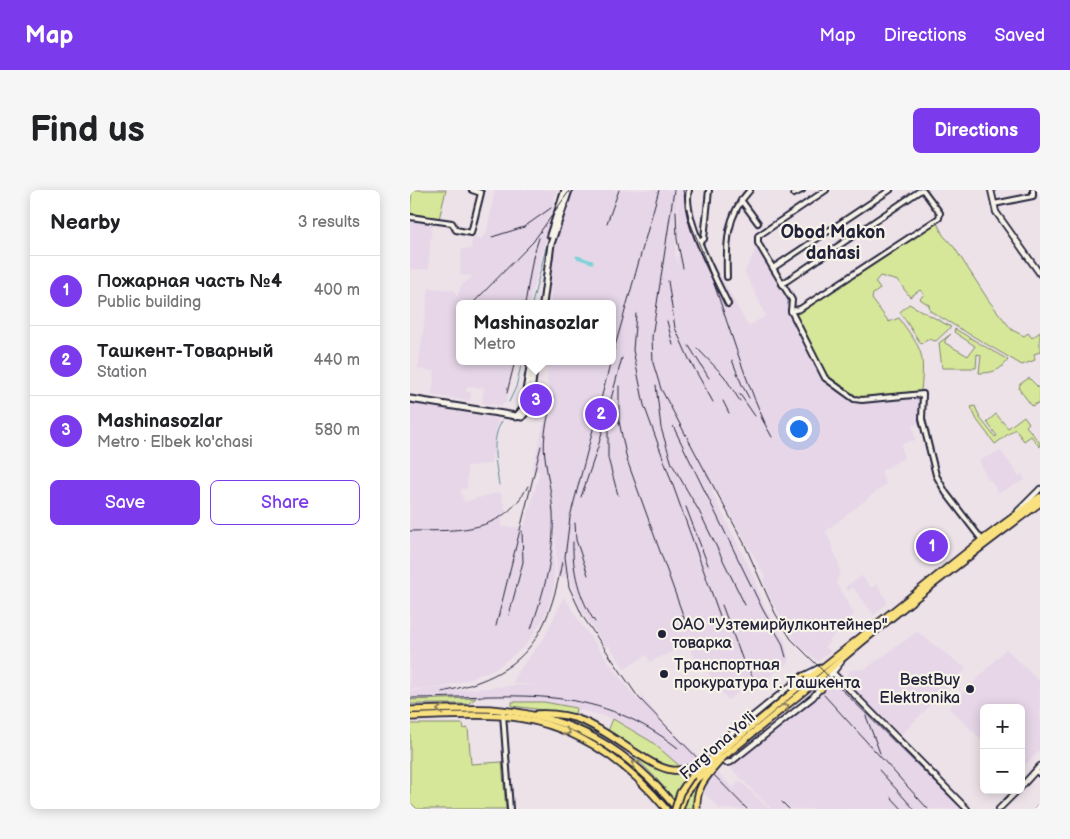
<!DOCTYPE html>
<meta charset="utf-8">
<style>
:root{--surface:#fff;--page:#f6f6f6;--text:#202124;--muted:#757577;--line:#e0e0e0;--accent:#7c3aed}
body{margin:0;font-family:"Balsamiq Sans",sans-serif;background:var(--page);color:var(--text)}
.controls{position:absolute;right:15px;bottom:15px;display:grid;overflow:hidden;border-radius:8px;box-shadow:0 2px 12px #0003}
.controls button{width:45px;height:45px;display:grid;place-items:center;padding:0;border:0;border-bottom:1px solid var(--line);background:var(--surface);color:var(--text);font:25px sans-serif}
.you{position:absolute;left:388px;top:238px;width:18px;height:18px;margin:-12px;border:4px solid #fff;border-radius:50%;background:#1a73e8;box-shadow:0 0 0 8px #1a73e833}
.badge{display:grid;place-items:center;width:32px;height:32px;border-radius:50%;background:var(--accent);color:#fff;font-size:16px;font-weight:700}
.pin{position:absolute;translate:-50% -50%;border:2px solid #fff;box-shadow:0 1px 5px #0006}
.popup{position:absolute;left:46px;top:110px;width:160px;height:65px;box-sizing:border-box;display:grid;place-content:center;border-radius:8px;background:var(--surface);filter:drop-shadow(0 1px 4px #0005);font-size:16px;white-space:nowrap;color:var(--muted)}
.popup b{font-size:19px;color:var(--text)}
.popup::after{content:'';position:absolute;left:50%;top:100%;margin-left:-10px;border:10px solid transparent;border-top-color:var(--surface)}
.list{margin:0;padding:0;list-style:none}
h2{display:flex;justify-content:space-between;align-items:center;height:65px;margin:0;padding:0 20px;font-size:21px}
h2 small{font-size:16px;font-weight:400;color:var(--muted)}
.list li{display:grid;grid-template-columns:32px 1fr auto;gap:15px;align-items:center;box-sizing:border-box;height:70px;padding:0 20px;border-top:1px solid var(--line)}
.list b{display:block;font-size:19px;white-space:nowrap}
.list p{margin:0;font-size:16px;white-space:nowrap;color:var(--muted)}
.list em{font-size:16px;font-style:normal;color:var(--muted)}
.actions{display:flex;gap:10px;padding:15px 20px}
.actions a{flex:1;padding:11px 0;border:1px solid var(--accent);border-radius:8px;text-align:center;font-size:18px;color:var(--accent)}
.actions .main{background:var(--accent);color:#fff}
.map{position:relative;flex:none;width:630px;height:619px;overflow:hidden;border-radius:8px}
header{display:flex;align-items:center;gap:30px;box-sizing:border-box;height:70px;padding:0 25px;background:var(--accent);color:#fff}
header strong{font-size:24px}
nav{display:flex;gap:28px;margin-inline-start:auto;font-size:18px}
.intro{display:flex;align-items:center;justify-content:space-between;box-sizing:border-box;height:120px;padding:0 30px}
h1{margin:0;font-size:35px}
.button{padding:12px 22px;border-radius:8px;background:var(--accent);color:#fff;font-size:18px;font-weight:700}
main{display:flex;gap:30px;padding:0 30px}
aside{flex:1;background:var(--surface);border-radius:8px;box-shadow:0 2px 12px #0003}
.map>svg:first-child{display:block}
.built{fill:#e6d6e8}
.green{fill:#d6e79a;stroke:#7c846a}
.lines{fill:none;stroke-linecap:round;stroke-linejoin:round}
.stream{stroke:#5a8b9a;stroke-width:1}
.canal{stroke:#80d1d9;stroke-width:3}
.minor-casing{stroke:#22223b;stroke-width:8}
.tertiary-casing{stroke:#22223b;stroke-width:8}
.secondary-casing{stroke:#22223b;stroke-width:9}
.primary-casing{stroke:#22223b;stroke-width:9}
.trunk-casing{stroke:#22223b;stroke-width:9}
.minor{stroke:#f7f3e8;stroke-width:4}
.tertiary{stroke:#f7f3e8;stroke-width:4.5}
.secondary{stroke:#f7f3e8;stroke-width:5}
.primary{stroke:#fae180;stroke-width:5.5}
.trunk{stroke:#fae180;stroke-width:5.5}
.rail{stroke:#22223b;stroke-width:1}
.primary-bridge-casing{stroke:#22223b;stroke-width:9;stroke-linecap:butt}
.trunk-bridge-casing{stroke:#22223b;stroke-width:9;stroke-linecap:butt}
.primary-bridge{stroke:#fae180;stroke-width:5.5}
.trunk-bridge{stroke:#fae180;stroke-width:5.5}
.oneway{stroke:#8e825e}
.poi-dot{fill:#22223b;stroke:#f7f3e8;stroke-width:2}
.labels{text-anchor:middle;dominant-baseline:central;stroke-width:4.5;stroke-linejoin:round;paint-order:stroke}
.poi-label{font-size:16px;fill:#22223b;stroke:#f7f3e8;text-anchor:start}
.street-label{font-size:16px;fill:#22223b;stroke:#f7f3e8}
.neighbourhood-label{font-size:18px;font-weight:bold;fill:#22223b;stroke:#f7f3e8}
</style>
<header>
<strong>Map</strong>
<nav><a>Map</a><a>Directions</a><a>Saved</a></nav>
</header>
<div class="intro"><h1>Find us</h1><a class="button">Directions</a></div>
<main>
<aside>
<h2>Nearby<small>3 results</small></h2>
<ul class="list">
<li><span class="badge">1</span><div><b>Пожарная часть №4</b><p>Public building</p></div><em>400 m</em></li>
<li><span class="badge">2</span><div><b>Ташкент-Товарный</b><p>Station</p></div><em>440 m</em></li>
<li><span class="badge">3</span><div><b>Mashinasozlar</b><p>Metro · Elbek ko'chasi</p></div><em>580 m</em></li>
</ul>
<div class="actions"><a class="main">Save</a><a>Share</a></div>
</aside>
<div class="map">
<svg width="630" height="619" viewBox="0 0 630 619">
<rect width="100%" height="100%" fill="#ede2e8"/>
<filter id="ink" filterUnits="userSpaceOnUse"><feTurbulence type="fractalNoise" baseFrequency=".02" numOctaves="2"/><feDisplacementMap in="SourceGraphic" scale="10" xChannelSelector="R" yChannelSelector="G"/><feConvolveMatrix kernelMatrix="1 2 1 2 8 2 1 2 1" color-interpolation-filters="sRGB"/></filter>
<g filter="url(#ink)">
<g class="built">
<polygon points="85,0 147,0 142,16 144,17 136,30 140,33 119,114 50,114 50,171 105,171 96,212 90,215 72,213 74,198 67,197 57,196 56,202 61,202 60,211 22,205 25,181 8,179 19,98 44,100 47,107 51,96 63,86 50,85 52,59 61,59 62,48 72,49 73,45 76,46"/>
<polygon points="162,0 268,0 265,63 268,75 267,67 271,65 268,44 269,0 280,0 278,12 290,50 338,136 356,126 335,82 348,54 381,110 377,121 414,191 443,214 511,204 511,233 502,235 505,250 491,254 494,268 471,281 476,294 416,341 428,372 430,383 426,393 444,424 419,450 420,452 415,456 420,461 408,471 387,454 361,410 353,390 356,388 307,300 302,302 340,379 355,418 375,451 379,472 353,491 354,494 337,503 333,499 318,510 297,481 292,480 277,454 240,472 236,465 215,479 199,455 196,457 173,423 168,413 160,388 147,387 145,339 142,339 144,348 144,397 135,426 115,456 88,477 60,489 33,497 0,499 0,213 88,229 81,274 57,276 57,298 50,300 54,312 90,302 96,321 93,324 91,337 114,337 130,282 122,280 141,206 137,191 138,171 202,171 202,114 141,114 143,62 148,39"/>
<polygon points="0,29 22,33 18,79 0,79"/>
<polygon points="591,261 609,286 612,284 615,290 588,303 581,290 578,290 569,270"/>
<polygon points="452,386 461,398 467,394 476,409 477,413 464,425 443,397 438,401 435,397"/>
<polygon points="154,407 173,437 223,505 228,510 232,507 255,534 292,570 272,578 217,536 200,528 157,516 102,512 102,507 0,510 0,501 41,497 42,501 109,495 130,496 103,493 108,482 134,448"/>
<polygon points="507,442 556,479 491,545 434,490 440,480 455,479"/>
<polygon points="596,459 630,492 630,560 611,579 611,518 574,518 574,552 539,518"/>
<polygon points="426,492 554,619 361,619 319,576 352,547"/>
<polygon points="306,581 323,598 330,591 359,619 310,619 292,601"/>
</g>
<g class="green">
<polygon points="2,0 36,0 29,29 0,23"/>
<path d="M526,31L533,45L544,57L579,111L602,140L614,146L618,143L622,148L630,142V162L624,164L625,170L612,175L520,121L519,115L510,109L514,104L510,100L500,107L488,91L470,86L465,92L470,99L463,104L462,109L479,132L489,128C512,161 515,160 511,201L447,207L417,185L385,124Z"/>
<polygon points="499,114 541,137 526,151 517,149 511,154 490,122"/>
<path d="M545,139L598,170C590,181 582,183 569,183L571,165L567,164L566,178H532L529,153L541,144L535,150V153L558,166L565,156L544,142Z"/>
<polygon points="619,188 630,199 630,212 622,216 609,199 610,194"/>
<polygon points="565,216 570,228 585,247 587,246 577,232 586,224 598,238 614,226 619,233 616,236 630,253 630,257 621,246 614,251 605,239 585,254 567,230 561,217"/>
<polygon points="66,508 58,514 0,514 0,510"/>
<polygon points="102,512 134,512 166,518 165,524 102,516"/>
<path d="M141,526L162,528L193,543L253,581L263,584L280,582L289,593L284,606V619H272C259,604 247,588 233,575C208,550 174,536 141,526Z"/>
<polygon points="203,529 242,552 272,578 252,574 198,541"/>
<polygon points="0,534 53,534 54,539 58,538 61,574 92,572 96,619 7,619 0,612"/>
</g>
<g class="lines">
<g class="stream">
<polyline points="122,114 136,58"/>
<polyline points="99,212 106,197 112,171"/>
<path d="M89,295C86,274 80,250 92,231"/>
</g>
<polyline class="canal" points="167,67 182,72"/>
<defs>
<g id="minor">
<path d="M279,0C272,26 306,89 318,114"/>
<polyline points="416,0 348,46 348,53 382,110 381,121 415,188 444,209 452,210 513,204 512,229 526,285 536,303 572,350"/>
<polyline points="384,4 392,0"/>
<polyline points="331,10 348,33"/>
<polyline points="584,14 623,6 623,0"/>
<polyline points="0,27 42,33 46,40 61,43 71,3 62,0"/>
<polyline points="291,51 294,49 299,0"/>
<polyline points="363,78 480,0"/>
<path d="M317,87C316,55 316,25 340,0"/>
<polyline points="372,94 511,0"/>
<polyline points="381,121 390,119 529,28 530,23 513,0"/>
<polyline points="93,524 100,619"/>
<polyline points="626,581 630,584"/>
<polyline points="629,619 630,618"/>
</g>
<g id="tertiary">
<polyline points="581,0 586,22 630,84"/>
<polyline points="608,321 630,299"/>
<polyline points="409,478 393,486 309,553 306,560 309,567 316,573 321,572 403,507 431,472"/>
<polyline points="423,483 557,619"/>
<polyline points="611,597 630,576"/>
<polyline points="589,619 608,600"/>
</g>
<g id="secondary">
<polyline points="140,45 155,0"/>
<polyline points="133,114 141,54 159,0"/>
<polyline points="0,209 112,227 119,218 125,171"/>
<polyline points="106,227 113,219 121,171"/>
</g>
<g id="primary">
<polyline points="393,486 396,487 397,490 572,350 630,307"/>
<path d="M411,499V494L405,492C477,429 553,370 630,313"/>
<polyline points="270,619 276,602 288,588"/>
</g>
<g id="trunk">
<path d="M0,520C27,520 54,518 80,519C160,525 217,557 267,619"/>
<path d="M127,524C168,522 187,537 220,559"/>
<path d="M0,527C30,526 61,524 92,526C159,531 214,568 256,619"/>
</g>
</defs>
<use href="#minor" class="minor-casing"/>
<use href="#tertiary" class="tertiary-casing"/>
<use href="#secondary" class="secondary-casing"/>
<use href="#primary" class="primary-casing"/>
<use href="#trunk" class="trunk-casing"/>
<use href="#minor" class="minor"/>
<use href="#tertiary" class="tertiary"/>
<use href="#secondary" class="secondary"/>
<use href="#primary" class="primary"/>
<use href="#trunk" class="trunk"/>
<g class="rail">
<polyline points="264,0 242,147 243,173 251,199 334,353 365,423 381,449 552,619"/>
<polyline points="273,0 281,37"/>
<polyline points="266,21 267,49 273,78"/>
<path d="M280,32C309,97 325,168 355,233"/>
<polyline points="197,33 209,0"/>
<polyline points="82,47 114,37 141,18"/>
<polyline points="258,91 265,138 279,169 303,212"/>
<polyline points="62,114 123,52 160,0"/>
<polyline points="115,114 123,67 129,48"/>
<polyline points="226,124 223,160 234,215 310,426"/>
<polyline points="257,131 263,155"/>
<polyline points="279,156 299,188"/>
<polyline points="287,158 314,186 330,211"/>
<polyline points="202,167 249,0"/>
<polyline points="322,170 332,195 339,208"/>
<polyline points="201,171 160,327 155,367 159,397 173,427 228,507 337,619"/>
<polyline points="246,195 251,238 262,274 289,321 335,415"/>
<polyline points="209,196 209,231 217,270 277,436"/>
<polyline points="97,203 105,171"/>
<polyline points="329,203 345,226"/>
<polyline points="313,211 319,223"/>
<polyline points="351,227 362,247"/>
<polyline points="263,236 353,420 372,453 376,467"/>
<polyline points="198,237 198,268 208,305"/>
<polyline points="171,307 188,257 212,168"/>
<polyline points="276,317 298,375"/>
<polyline points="165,333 166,350 178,385"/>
<path d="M0,341C48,340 92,345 118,296"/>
<path d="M163,352C162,380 169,408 185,432"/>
<polyline points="312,415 332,468 345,491"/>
<polyline points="99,425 113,372 112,341"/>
<polyline points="86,436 131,256"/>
<path d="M121,439C134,402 145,363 143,323C142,304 137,286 135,267C132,247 138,226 143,207"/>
<path d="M32,502C114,485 137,450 152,372"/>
<polyline points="414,505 518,619"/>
<path d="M0,508C100,508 181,490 268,558"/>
<polyline points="456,526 470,563"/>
<polyline points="469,580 504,619"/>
<polyline points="481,607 492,619"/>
<polyline points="372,612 379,619"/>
</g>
<defs>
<g id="primary-bridge">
<polyline points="288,588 405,492"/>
<polyline points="265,619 270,603 280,588 397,490"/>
</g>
<g id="trunk-bridge">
<path d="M220,559C259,584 265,588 307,566"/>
<path d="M287,619C285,597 298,585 311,570"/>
</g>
</defs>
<use href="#primary-bridge" class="primary-bridge-casing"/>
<use href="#trunk-bridge" class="trunk-bridge-casing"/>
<use href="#primary-bridge" class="primary-bridge"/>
<use href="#trunk-bridge" class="trunk-bridge"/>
</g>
<defs><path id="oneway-chevron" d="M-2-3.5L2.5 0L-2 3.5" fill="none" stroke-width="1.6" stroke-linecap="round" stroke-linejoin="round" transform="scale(1.25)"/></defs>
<g class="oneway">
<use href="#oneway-chevron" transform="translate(376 517) rotate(-40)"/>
<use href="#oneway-chevron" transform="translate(30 520) rotate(179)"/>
<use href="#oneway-chevron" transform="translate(157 542) rotate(22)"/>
<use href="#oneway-chevron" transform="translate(225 574) rotate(-140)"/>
</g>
</g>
<g class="poi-dot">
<circle cx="252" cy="444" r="5"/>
<circle cx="254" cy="484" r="5"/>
<circle cx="560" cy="499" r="5"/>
</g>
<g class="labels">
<g class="poi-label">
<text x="262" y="435">ОАО "Узтемирйулконтейнер"<tspan x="262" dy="18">товарка</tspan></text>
<text x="264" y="475">Транспортная<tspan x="264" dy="18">прокуратура г. Ташкента</tspan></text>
<text x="550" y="490" text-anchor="end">BestBuy<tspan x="550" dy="18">Elektronika</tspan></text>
</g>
<g class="street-label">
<text transform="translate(308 556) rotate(-41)">Farg'ona Yo'li</text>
</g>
<g class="neighbourhood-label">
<text x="423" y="42">Obod Makon<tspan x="423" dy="21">dahasi</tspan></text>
</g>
</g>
</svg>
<div class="controls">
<button>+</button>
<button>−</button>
</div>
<div class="you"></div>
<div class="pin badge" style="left:522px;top:356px">1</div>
<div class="pin badge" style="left:191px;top:224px">2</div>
<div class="pin badge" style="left:126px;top:210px">3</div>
<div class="popup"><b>Mashinasozlar</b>Metro</div>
</div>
</main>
